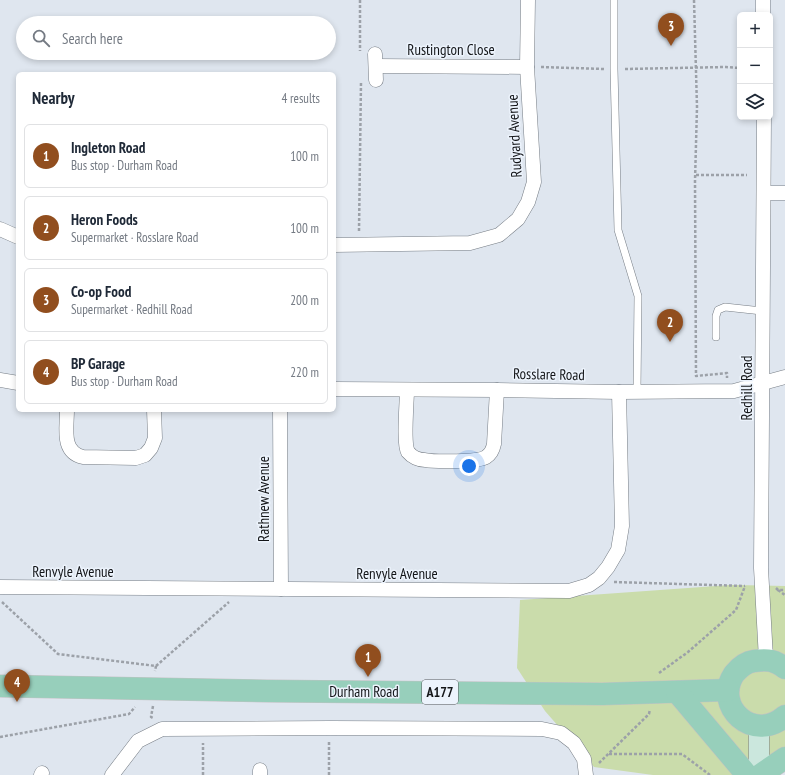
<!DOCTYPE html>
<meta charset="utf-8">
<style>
:root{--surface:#fff;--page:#f6f6f7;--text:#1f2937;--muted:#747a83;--line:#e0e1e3;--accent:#914e1e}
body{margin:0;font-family:"PT Sans Narrow",sans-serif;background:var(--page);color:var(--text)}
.controls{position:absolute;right:12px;top:12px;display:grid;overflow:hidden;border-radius:6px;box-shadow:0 2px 6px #0003}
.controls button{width:36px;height:36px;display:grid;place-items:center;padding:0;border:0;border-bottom:1px solid var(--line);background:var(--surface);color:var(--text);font:20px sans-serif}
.you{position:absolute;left:469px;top:466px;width:14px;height:14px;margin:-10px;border:3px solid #fff;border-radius:50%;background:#1a73e8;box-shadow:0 0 0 6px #1a73e833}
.badge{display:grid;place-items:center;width:26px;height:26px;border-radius:50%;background:var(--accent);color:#fff;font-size:13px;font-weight:700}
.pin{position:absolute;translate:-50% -33px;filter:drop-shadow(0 1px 2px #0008)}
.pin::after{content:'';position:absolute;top:21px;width:14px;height:12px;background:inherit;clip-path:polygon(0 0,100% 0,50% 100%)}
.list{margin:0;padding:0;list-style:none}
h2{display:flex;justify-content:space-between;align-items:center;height:52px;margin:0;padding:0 16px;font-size:17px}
h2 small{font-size:13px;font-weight:400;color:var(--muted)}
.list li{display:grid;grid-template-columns:26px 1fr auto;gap:12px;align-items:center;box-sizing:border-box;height:64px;margin:0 8px 8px;padding:0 8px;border:1px solid var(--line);border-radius:6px}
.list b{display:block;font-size:15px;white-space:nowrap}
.list p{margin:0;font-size:13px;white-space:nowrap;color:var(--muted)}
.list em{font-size:13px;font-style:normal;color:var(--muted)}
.icon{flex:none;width:22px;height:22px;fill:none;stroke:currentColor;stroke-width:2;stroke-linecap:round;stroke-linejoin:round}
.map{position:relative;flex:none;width:785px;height:775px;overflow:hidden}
.search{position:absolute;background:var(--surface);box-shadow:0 2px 6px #0003;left:16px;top:16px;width:320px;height:44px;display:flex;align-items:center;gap:10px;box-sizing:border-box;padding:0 14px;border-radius:22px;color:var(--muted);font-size:15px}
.panel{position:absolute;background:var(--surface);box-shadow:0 2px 6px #0003;left:16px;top:72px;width:320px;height:340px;border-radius:6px}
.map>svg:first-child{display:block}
.green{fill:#cadcab}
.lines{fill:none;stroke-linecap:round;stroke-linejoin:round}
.lane-casing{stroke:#767d85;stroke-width:8}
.street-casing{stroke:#767d85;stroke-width:15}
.secondary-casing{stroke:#767d85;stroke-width:21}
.primary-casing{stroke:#c2c2c3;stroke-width:23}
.path{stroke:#9ca1a8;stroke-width:2.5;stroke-dasharray:3 2;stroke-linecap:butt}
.lane{stroke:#fff;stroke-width:7}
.street{stroke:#fff;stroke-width:14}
.secondary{stroke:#cbe7dd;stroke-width:20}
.primary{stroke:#97cfbb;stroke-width:22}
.labels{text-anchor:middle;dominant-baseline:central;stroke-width:3;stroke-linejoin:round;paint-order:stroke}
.shield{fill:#ecf3fc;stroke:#54585c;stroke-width:1}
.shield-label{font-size:14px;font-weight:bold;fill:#131518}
.street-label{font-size:15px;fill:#131518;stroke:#ecf3fc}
</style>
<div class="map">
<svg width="785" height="775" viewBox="0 0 785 775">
<rect width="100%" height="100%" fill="#dfe6ef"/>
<polygon class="green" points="730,585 785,586 785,770 778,775 653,775 594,767 545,711 517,668 520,600"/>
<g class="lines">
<defs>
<g id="lane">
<polyline points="614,0 614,69 618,230 638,296 637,391"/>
<polyline points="716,337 716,316 718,310 725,307 762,311"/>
</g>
<g id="street">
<polyline points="763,15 763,0"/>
<polyline points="375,54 376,80"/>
<polyline points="376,66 527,67"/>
<polyline points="764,117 761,568 766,659"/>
<polyline points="764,193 785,193"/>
<polyline points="0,229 18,237"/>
<polyline points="334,245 470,243 499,235 518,219 528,202 534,182 527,67 528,0"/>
<polyline points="0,380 18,383"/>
<polyline points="334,389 497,390 619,392 734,391 785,377"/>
<path d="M407,390C407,402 403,443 408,452C412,457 419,460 425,460C435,462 479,462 486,457C491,454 493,449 494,444L497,390"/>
<path d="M67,410C67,428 61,452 83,457L136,458L145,455L151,448L155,438L154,410"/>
<polyline points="280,410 281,589"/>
<polyline points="0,587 569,591 589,585 599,578 608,567 618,550 622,526 619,392"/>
<polyline points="41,775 42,773"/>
<polyline points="112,775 138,741 162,729 330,728 542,729 561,733 574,743 584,759 586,775"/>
<polyline points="260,775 260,770"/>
</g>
<polyline id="secondary" points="759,726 759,775"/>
<g id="primary">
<path d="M785,668C774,660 768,659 754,661C746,662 739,668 734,674C713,706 753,744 785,716"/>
<polyline points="0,686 267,691 602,694 728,690"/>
<polyline points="677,692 747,775"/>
<polyline points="760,775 785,758"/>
</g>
</defs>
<use href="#lane" class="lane-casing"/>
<use href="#street" class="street-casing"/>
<use href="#secondary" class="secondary-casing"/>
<use href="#primary" class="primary-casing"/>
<g class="path">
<polyline points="360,0 360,51"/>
<polyline points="694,0 697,107 695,181 696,376 727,373 727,378"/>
<polyline points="541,67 604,69"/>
<polyline points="625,69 726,67 740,68"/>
<polyline points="696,175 747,175"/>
<polyline points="359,231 361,82"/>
<polyline points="614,582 745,586"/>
<polyline points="776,588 778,590 785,590"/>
<polyline points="778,590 785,595"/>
<polyline points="2,602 58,654 156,666 155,671"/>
<polyline points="156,666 229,602"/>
<polyline points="659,673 688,652 736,610 745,586"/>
<polyline points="153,706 151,717 153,718"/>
<polyline points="0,737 129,714 135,707"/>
<polyline points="609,754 682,754 710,775"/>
<polyline points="599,763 649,714 650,709"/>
<polyline points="203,775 203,743"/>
<polyline points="329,775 329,742"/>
</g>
<use href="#lane" class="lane"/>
<use href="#street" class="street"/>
<use href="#secondary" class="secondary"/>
<use href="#primary" class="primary"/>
</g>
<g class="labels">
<rect class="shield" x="422" y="680" width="36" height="24" rx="3"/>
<g class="shield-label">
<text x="440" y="692">A177</text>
</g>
<g class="street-label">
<text x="451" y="49">Rustington Close</text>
<text transform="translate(514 136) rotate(-93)">Rudyard Avenue</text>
<text transform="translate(549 374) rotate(1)">Rosslare Road</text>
<text transform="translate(746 388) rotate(-90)">Redhill Road</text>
<text transform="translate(263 499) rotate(-90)">Rathnew Avenue</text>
<text x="73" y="571">Renvyle Avenue</text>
<text x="397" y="573">Renvyle Avenue</text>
<text x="364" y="691">Durham Road</text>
</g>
</g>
</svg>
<div class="controls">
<button>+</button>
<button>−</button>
<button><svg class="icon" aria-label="layers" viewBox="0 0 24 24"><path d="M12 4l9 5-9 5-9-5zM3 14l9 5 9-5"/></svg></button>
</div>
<div class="you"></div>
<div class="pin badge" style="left:368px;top:677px">1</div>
<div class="pin badge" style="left:670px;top:342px">2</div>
<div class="pin badge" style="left:671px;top:46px">3</div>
<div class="pin badge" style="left:17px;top:702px">4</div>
<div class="search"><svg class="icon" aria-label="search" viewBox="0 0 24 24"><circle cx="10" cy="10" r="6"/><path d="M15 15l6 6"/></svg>Search here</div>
<section class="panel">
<h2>Nearby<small>4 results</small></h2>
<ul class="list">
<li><span class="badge">1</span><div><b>Ingleton Road</b><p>Bus stop · Durham Road</p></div><em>100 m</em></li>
<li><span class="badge">2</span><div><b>Heron Foods</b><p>Supermarket · Rosslare Road</p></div><em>100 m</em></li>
<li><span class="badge">3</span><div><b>Co-op Food</b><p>Supermarket · Redhill Road</p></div><em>200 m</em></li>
<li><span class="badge">4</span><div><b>BP Garage</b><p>Bus stop · Durham Road</p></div><em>220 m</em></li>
</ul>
</section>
</div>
